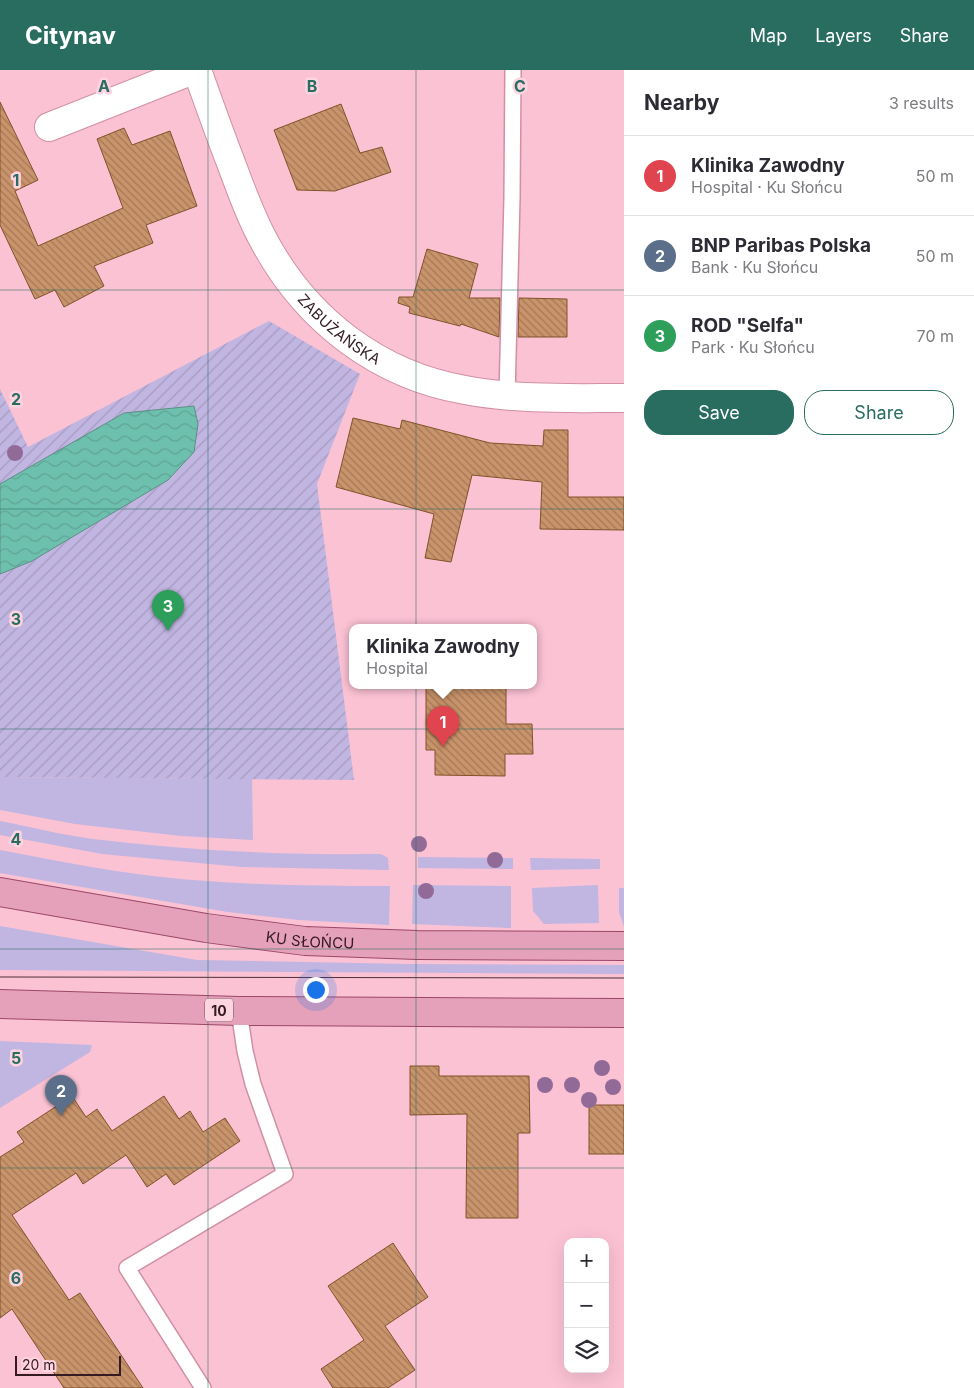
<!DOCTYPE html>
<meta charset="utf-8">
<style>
:root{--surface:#fff;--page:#f2f2f3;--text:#2b2b33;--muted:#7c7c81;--line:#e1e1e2;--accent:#286d60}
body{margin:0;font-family:Inter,sans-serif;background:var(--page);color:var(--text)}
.controls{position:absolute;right:15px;bottom:15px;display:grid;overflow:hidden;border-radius:10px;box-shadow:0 5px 20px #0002}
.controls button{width:45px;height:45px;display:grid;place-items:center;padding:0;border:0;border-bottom:1px solid var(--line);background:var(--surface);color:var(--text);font:25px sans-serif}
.scale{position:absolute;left:15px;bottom:12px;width:106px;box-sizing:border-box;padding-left:5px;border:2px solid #341a23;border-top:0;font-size:14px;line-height:18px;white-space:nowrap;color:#341a23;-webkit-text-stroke:4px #ffd4e1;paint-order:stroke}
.you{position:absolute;left:315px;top:919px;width:18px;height:18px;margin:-12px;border:4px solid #fff;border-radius:50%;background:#1a73e8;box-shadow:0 0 0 8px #1a73e833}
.badge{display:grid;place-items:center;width:32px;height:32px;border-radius:50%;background:var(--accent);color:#fff;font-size:16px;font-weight:700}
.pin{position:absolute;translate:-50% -41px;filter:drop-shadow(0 1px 2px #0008)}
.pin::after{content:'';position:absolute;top:26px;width:18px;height:15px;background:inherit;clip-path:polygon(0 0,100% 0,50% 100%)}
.popup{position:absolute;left:349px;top:554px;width:188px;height:65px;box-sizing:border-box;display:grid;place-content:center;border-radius:10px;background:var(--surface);filter:drop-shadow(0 1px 4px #0005);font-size:16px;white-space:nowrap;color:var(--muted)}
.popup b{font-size:19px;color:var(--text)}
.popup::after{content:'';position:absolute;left:50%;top:100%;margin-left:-10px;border:10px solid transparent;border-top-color:var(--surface)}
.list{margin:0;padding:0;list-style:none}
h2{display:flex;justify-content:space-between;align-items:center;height:65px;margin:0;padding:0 20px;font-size:21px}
h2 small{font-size:16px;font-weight:400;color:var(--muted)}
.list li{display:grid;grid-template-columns:32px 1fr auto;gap:15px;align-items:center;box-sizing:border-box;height:80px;padding:0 20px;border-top:1px solid var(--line)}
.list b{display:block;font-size:19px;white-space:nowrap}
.list p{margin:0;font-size:16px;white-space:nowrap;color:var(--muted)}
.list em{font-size:16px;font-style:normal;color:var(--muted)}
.actions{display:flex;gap:10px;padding:15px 20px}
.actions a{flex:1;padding:11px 0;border:1px solid var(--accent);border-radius:20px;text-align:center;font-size:18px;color:var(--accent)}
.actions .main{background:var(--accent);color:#fff}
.icon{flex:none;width:28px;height:28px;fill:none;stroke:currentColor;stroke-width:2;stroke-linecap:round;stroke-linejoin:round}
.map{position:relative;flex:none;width:624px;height:1318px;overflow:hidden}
header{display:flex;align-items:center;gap:30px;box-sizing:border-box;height:70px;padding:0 25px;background:var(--accent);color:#fff}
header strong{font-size:24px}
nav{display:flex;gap:28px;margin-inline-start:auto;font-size:18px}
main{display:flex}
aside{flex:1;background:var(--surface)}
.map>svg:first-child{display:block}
.grass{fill:#c1b5e1}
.garden{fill:url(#garden-furrows)}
.water{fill:url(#water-waves);stroke:#5d8e84}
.building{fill:url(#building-back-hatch);stroke:#815129}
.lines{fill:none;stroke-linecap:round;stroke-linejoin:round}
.service-casing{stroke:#d18fa5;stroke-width:18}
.minor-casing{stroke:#d18fa5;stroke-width:30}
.primary-casing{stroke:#9b4867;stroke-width:30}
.service{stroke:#fff;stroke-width:15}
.minor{stroke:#fff;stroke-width:28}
.primary{stroke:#e5a0ba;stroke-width:28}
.tram{stroke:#4d2f39;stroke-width:1}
.tree{fill:#926a98}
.grid{fill:none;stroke:#286d60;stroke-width:1;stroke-opacity:0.55}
.labels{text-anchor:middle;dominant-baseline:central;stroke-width:5;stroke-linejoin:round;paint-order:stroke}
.shield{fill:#ffd4e1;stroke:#71525c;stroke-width:1}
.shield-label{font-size:14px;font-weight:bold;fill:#341a23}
.street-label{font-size:15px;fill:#341a23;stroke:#ffd4e1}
.grid-label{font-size:16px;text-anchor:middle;font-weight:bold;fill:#286d60;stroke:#ffd4e1;stroke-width:5;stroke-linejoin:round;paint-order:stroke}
</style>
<header>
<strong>Citynav</strong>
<nav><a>Map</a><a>Layers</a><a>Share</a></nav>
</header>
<main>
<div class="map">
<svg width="624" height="1318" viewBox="0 0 624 1318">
<defs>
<pattern id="garden-furrows" width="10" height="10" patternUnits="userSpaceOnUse" patternTransform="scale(1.25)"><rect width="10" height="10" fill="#c1b5e1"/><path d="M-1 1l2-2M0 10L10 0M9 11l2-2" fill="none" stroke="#a69bc1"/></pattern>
<pattern id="water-waves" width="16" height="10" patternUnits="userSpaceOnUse" patternTransform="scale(1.25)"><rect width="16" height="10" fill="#6ec0ae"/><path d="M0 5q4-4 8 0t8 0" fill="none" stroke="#60a495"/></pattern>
<pattern id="building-back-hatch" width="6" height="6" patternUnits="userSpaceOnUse" patternTransform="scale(1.25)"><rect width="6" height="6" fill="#c9946b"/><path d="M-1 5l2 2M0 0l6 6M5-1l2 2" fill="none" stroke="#a47858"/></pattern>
</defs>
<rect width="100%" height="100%" fill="#fbc2d4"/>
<g class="grass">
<polygon points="0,707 252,709 253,770 181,766 75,754 0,740"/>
<path d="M0,751C31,757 62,765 93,769C189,781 285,785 381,784L388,788L389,800L242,797L102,784L0,765Z"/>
<path d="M0,780C39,787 77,795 116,801C207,815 299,816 390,816L389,855L299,850L228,842L0,803Z"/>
<polygon points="418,787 513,788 513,799 418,798"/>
<polygon points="530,788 600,789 600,799 531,800"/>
<polygon points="413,815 511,816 511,858 412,854"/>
<polygon points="598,815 599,853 544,854 533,841 532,818"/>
<polygon points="619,818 624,818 624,857 619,842"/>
<polygon points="0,856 197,890 408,894 624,895 624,904 0,900"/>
<polygon points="0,971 92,975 90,982 0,1038"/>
</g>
<polygon class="garden" points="269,251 360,304 317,414 354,710 0,707 0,319 28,377"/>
<polygon class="water" points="194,336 198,354 194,382 168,410 32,491 0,504 0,414 124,343"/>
<g class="building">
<polygon points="0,32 38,110 15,121 38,176 123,138 97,69 124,58 132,75 170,61 197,136 146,155 153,173 94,196 104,216 64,237 55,220 35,229 0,155"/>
<polygon points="341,34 360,83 382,77 391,102 335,121 297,120 274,60"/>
<polygon points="427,179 478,194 469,228 500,228 499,267 461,254 460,256 409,243 410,237 398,233 399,227 413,227"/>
<polygon points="519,228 567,229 567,267 518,267"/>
<polygon points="353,348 400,359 402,350 490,373 543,376 544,360 568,360 568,427 624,427 624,460 540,459 542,412 472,405 451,492 425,488 434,444 336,417"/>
<polygon points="426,616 506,616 506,654 532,654 533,684 505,684 505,706 435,705 435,680 426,680"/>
<polygon points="410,996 439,996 439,1006 529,1006 530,1063 518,1063 518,1148 466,1148 467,1044 410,1045"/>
<polygon points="72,1026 86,1047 97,1039 112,1061 164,1026 179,1049 190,1041 203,1062 225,1048 240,1071 174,1115 166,1104 147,1117 126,1085 83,1114 76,1103 12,1145 69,1230 80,1223 143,1318 64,1318 12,1239 0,1248 0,1087 24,1072 17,1062"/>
<rect x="589" y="1035" width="35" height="49"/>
<polygon points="393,1173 428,1227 385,1256 415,1300 388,1318 333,1318 321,1299 364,1270 328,1216"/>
</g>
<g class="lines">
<defs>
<g id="service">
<polyline points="507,326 512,128 513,0"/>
<polyline points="203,1318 127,1198 285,1104 253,1014 245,981 239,941"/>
</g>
<g id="minor">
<path id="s1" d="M197,0C208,31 219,62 231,93C241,120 251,148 265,173C307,250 378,305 465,320C517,330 571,328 624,328"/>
<polyline points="49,57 193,0"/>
</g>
<g id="primary">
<path id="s2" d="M0,822L206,858L305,871L417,875L624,876"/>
<polyline points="0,934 239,941 624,943"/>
</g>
</defs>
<use href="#service" class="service-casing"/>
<use href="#minor" class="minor-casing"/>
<use href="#primary" class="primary-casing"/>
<use href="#service" class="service"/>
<use href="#minor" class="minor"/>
<use href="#primary" class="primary"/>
<polyline class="tram" points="0,907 624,908"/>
</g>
<g class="tree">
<circle cx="15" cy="383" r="8"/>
<circle cx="419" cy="774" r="8"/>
<circle cx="495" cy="790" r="8"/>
<circle cx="426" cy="821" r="8"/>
<circle cx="602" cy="998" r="8"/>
<circle cx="545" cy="1015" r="8"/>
<circle cx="572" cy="1015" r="8"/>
<circle cx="613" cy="1017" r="8"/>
<circle cx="589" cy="1030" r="8"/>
</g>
<path class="grid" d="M208,0V1318M416,0V1318M0,220H624M0,439H624M0,659H624M0,879H624M0,1098H624"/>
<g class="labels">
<rect class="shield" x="205" y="928.5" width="28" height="23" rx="4"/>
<g class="shield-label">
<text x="219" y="940">10</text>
</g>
<g class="street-label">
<text stroke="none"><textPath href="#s1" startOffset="301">ZABUŻAŃSKA</textPath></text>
<text stroke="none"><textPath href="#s2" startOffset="314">KU SŁOŃCU</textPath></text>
</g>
</g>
<g class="grid-label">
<text x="104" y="22">A</text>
<text x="312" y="22">B</text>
<text x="520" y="22">C</text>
<text x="16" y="116">1</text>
<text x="16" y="335">2</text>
<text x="16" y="555">3</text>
<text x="16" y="775">4</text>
<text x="16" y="994">5</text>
<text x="16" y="1214">6</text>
</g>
</svg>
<div class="controls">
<button>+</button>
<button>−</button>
<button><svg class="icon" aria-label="layers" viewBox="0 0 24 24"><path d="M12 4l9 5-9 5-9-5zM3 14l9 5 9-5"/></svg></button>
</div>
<div class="scale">20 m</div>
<div class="you"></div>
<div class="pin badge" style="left:443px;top:677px;background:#e0444e">1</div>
<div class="popup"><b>Klinika Zawodny</b>Hospital</div>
<div class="pin badge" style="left:61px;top:1046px;background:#5c6f8a">2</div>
<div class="pin badge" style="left:168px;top:561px;background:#2e9e5b">3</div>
</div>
<aside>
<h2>Nearby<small>3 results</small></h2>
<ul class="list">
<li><span class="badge" style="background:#e0444e">1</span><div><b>Klinika Zawodny</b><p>Hospital · Ku Słońcu</p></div><em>50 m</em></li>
<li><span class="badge" style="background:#5c6f8a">2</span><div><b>BNP Paribas Polska</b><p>Bank · Ku Słońcu</p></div><em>50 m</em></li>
<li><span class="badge" style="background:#2e9e5b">3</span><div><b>ROD &quot;Selfa&quot;</b><p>Park · Ku Słońcu</p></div><em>70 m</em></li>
</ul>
<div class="actions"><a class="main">Save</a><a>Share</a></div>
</aside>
</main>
